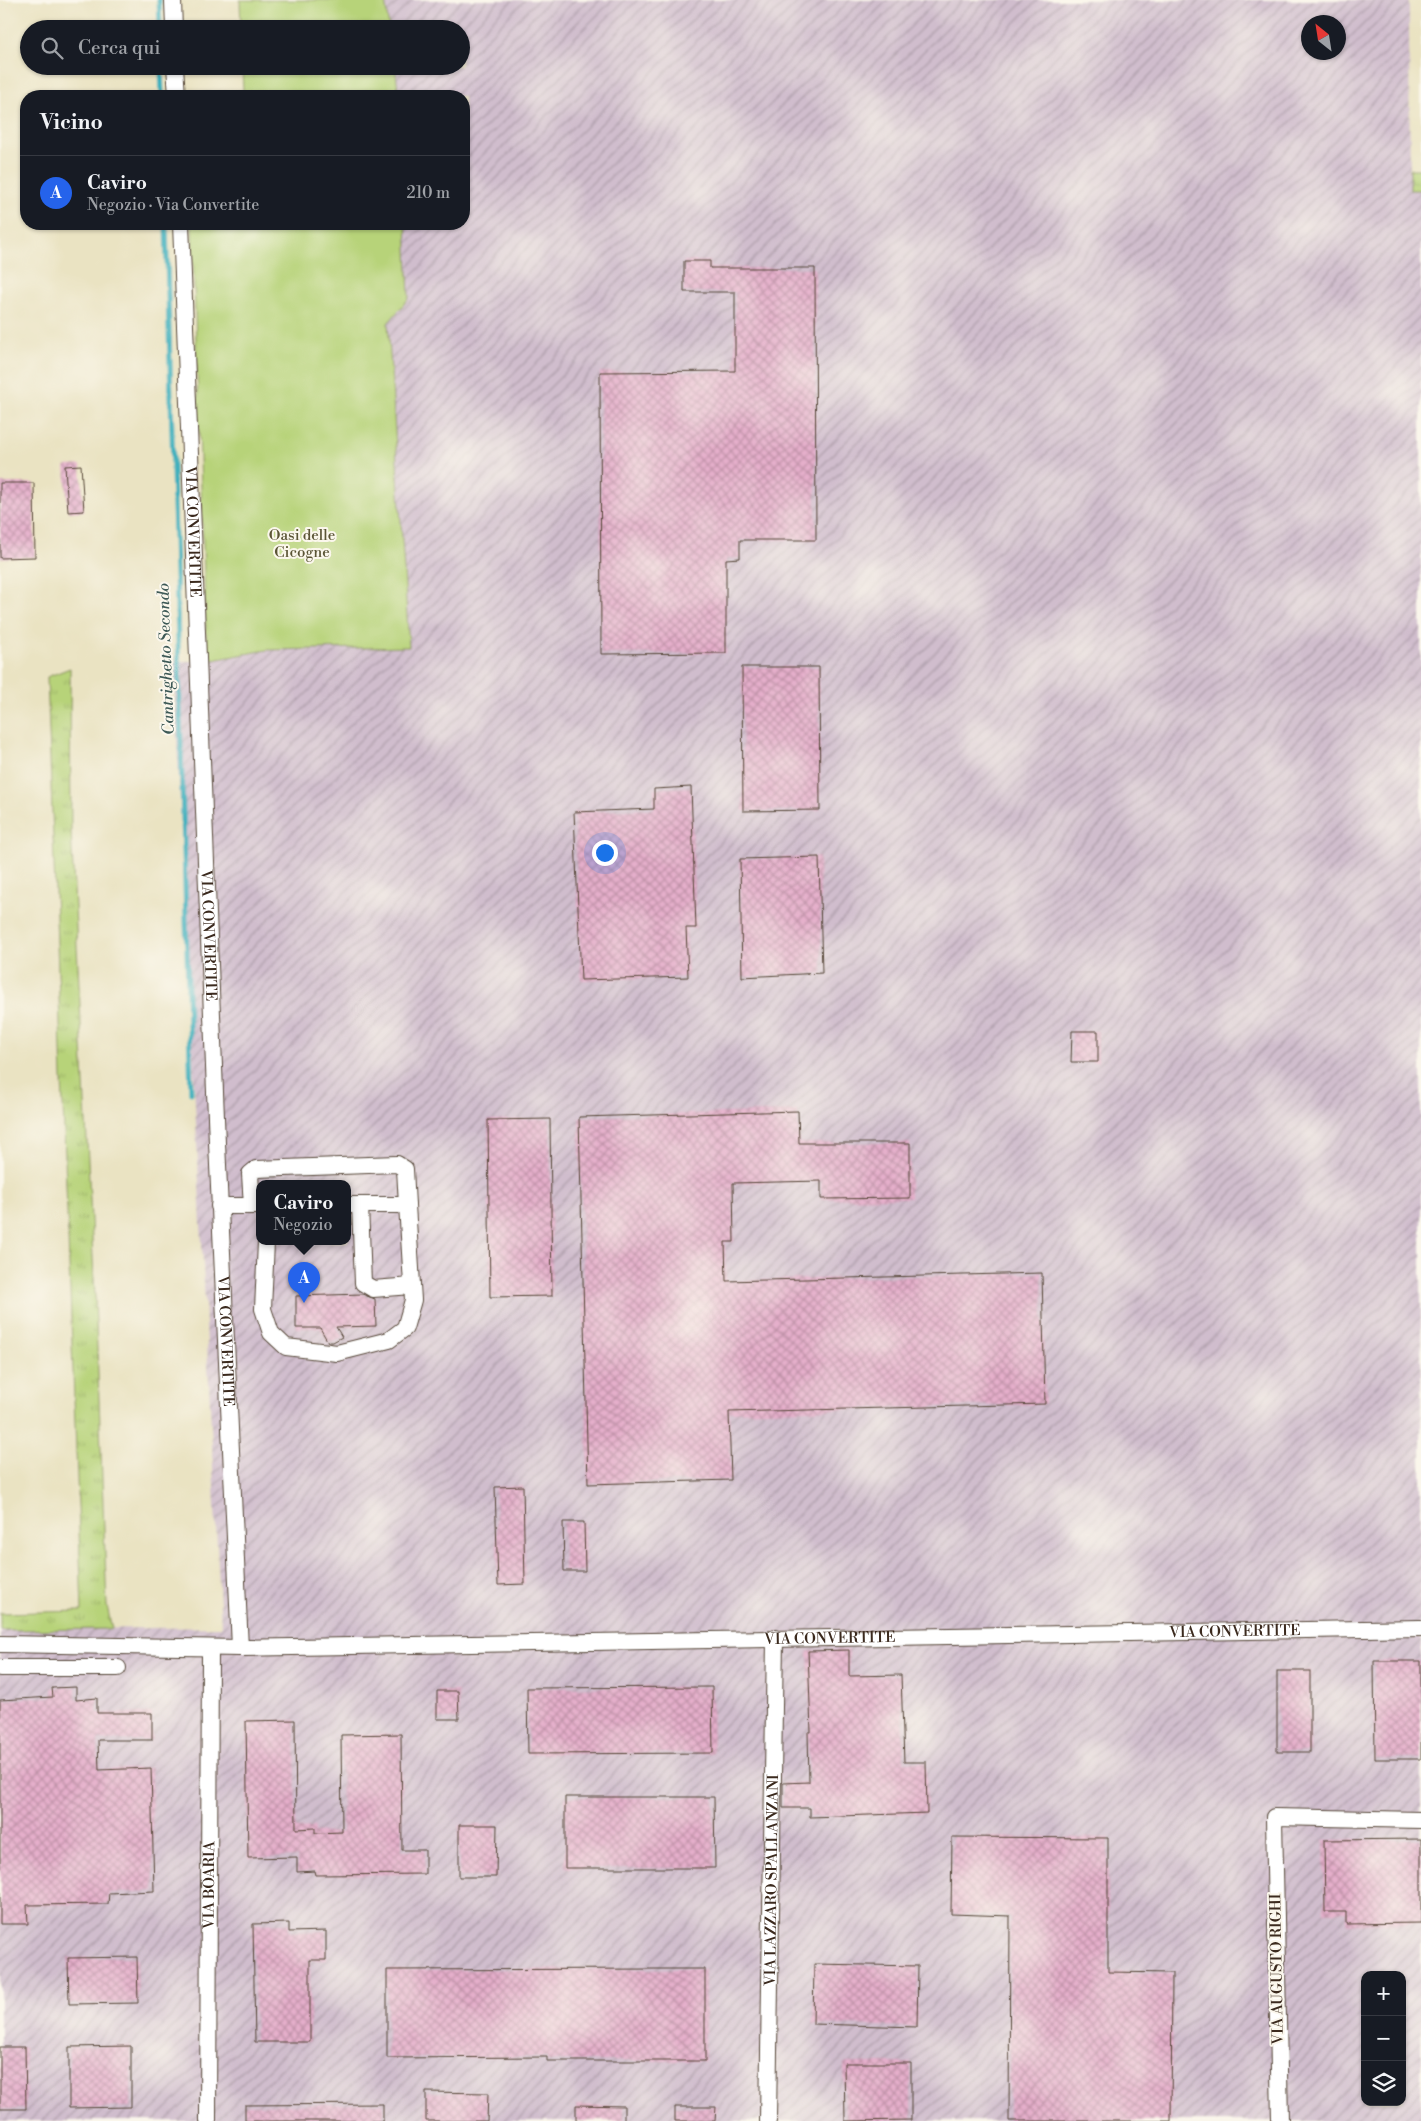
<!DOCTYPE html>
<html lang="it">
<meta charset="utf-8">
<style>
:root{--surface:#171b24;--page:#242831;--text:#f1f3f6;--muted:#9ea1a6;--line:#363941;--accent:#2563eb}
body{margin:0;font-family:"Libre Bodoni",serif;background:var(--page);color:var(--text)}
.controls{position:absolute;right:15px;bottom:15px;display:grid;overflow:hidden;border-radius:10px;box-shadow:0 1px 4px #0004}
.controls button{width:45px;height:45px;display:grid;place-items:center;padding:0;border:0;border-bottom:1px solid var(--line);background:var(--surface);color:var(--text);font:25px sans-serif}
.compass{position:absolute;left:1301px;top:15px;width:45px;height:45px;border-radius:50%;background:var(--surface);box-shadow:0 1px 4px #0004;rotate:330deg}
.you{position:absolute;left:604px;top:852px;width:18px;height:18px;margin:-12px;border:4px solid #fff;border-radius:50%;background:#1a73e8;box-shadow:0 0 0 8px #1a73e833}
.badge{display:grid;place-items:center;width:32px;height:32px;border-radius:50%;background:var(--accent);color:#fff;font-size:16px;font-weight:700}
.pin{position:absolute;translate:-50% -41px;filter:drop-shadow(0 1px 2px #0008)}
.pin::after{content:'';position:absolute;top:26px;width:18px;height:15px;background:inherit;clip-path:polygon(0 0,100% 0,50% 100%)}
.popup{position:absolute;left:256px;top:1180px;width:95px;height:65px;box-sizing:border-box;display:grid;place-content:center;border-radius:10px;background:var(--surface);filter:drop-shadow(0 1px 4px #0005);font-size:16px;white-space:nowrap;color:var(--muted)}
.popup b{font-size:19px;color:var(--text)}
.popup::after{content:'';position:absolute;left:50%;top:100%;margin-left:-10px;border:10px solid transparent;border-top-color:var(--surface)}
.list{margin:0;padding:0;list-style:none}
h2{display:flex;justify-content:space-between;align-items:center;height:65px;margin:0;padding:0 20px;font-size:21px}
h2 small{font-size:16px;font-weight:400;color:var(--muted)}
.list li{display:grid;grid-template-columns:32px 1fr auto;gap:15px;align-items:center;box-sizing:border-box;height:75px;padding:0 20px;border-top:1px solid var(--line)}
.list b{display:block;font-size:19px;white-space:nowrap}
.list p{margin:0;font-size:16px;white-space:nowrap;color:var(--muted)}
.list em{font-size:16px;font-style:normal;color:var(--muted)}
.icon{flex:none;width:28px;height:28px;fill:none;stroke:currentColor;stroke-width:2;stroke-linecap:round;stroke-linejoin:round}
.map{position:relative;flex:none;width:1421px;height:2121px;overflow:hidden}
.search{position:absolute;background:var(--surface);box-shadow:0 1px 4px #0004;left:20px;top:20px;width:450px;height:55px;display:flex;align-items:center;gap:12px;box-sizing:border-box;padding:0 18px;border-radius:28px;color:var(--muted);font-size:19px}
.panel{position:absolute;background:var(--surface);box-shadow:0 1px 4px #0004;left:20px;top:90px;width:450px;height:140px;border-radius:20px}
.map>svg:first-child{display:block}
.industrial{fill:url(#industrial-furrows);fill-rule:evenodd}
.grass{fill:url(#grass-tufts);stroke:#797e4c}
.park{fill:#b7d379;stroke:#797e4c}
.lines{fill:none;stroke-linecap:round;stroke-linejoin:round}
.stream{stroke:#41b0bd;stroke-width:5}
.building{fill:url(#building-cross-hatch)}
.minor-casing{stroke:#554637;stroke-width:18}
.minor{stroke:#fff;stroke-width:16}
.labels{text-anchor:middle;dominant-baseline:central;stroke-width:4;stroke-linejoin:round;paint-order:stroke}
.street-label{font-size:15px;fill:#3b2a1e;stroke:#fbf7ec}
.park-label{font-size:15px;fill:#5a5435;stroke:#fbf7ec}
.water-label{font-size:16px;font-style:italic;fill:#3d5956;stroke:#fbf7ec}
</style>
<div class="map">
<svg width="1421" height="2121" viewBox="0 0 1421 2121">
<defs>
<pattern id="industrial-furrows" width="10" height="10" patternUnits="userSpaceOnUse" patternTransform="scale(1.25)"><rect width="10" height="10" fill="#d0bdcd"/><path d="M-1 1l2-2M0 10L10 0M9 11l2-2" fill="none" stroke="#aa9aa6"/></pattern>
<pattern id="grass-tufts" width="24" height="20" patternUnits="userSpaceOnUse" patternTransform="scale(1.25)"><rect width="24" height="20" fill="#b7d379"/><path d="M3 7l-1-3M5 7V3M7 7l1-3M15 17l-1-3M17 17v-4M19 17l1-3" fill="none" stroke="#9eb568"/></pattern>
<pattern id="building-cross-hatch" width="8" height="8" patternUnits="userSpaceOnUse" patternTransform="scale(1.25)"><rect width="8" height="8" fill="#e5afcb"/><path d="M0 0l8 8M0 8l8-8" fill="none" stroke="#bb8fa4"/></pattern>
</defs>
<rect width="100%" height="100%" fill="#fbf7ec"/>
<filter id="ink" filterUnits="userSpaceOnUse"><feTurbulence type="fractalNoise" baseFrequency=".02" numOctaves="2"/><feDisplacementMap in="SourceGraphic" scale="10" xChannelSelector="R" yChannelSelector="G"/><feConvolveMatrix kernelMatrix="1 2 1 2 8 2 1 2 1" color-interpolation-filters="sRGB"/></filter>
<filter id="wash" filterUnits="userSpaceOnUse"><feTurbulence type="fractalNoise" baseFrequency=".0096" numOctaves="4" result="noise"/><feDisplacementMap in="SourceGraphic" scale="20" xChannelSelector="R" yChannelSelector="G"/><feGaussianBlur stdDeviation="1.12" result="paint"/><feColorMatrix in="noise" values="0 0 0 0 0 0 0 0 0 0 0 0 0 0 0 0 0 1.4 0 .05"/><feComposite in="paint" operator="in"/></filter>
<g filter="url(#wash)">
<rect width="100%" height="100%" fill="#eae3c2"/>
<path class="industrial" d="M385,0H1409L1410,190H1421V2121H0V1630L221,1627L173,661H207L267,650L409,647L388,323L409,298L406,224H464V96H399L395,66H461V29H389ZM1308,22H1338V52H1308ZM260,1184H348V1242H260ZM1365,1975H1402V2102H1365Z"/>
<g class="grass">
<rect x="1410" y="169" width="11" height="21"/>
<polygon points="70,668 71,830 95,1296 107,1606 112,1629 0,1630 0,1613 82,1611 47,677"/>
</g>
<g class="park">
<polygon points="240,0 385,0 389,29 241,29"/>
<polygon points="242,66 395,66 399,96 187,96 187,94 243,91"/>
<polygon points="192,224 406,224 409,298 388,323 409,647 267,650 207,661"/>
</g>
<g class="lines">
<g class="stream">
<polyline points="159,0 160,29"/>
<polyline points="161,66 162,96"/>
<polyline points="166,224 191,1093"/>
</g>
</g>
<g id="blocks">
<g class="building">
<polygon points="684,261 710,261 710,268 815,268 816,540 740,540 740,558 726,559 726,653 601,654 600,372 735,371 735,292 684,292"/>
<polygon points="81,465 84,511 68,512 65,466"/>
<polygon points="0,483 34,483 35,557 0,558"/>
<polygon points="742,667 819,667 820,810 743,811"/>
<polygon points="691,787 696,928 686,928 688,977 581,980 574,812 654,809 654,789"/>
<polygon points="819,857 822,973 742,977 740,859"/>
<polygon points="1072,1031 1098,1031 1098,1062 1071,1062"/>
<polygon points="798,1111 799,1143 910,1143 910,1198 821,1199 821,1181 733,1183 734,1242 725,1242 726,1281 1042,1273 1045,1404 729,1412 731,1480 588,1484 579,1117"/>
<polygon points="550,1119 552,1296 490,1297 488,1120"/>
<polygon points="362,1294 375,1299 376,1326 336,1327 342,1337 333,1342 328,1342 320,1328 296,1328 296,1296"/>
<polygon points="523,1486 525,1584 498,1585 495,1487"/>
<polygon points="563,1522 584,1522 585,1571 564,1571"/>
<polygon points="849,1650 849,1676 901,1675 904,1762 926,1762 927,1813 810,1817 810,1808 783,1808 783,1783 809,1782 808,1732 811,1732 808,1651"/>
<polygon points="1374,1661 1421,1661 1421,1759 1375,1759"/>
<rect x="1277" y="1671" width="33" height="81"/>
<polygon points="76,1687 76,1700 97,1698 97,1713 152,1713 152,1740 98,1740 99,1770 151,1768 154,1891 109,1893 108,1904 27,1905 28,1924 0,1924 0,1700 53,1697 52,1688"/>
<polygon points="712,1687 713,1753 528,1754 527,1688"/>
<polygon points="437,1691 458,1691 459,1719 437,1719"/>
<polygon points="295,1720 296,1829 315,1828 315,1833 342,1832 341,1735 401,1734 402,1850 425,1850 425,1874 316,1875 315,1871 297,1872 297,1857 248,1858 246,1721"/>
<polygon points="565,1797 714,1797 715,1868 565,1868"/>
<polygon points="459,1825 497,1825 496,1877 459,1877"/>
<polygon points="952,1837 1108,1838 1108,1972 1172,1973 1171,2121 1009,2121 1010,1916 951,1914"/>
<polygon points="1421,1839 1421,1923 1346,1924 1346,1912 1325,1912 1324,1840"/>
<polygon points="289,1923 289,1932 326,1931 326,1960 310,1960 310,2042 255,2042 253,1924"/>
<polygon points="137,1957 138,2003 69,2004 68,1958"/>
<polygon points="814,1964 918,1966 917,2027 813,2024"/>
<polygon points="657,1969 705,1969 705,2061 547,2061 547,2057 387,2058 387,1970"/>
<polygon points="131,2046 131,2107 69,2108 69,2047"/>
<polygon points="0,2047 25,2047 26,2109 0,2109"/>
<polygon points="844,2063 911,2063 911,2120 845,2121"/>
<polygon points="426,2092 488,2093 487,2121 426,2121"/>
<polygon points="383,2104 383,2121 245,2121 245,2105"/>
<polygon points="576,2105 624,2106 624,2121 576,2121"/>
<polygon points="675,2107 716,2107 715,2121 675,2121"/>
</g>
</g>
</g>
<g filter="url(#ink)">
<use href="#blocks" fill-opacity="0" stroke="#554637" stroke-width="1"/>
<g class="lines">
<defs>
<g id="minor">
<polyline points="173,0 174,29"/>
<polyline points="175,66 177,96"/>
<path id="s1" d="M181,224L217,1143L240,1648"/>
<polyline points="360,1205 363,1283 373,1289 412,1286"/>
<polyline points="219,1206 260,1206"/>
<polyline points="252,1206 250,1174 256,1169 397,1164 405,1169 407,1205 348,1205"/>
<polyline points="266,1242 263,1309 271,1333 286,1347 337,1353 389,1340 405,1328 413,1300 407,1205"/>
<path id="s2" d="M0,1644L240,1648L1421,1628"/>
<polyline points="0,1668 118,1668"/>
<path id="s3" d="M208,2121L210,1648"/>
<path id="s4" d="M768,2121L775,1638"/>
<polyline points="1280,2121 1274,1817 1421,1820"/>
</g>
</defs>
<use href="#minor" class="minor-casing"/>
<use href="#minor" class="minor"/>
</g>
</g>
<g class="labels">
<g class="street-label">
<text stroke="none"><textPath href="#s1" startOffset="308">VIA CONVERTITE</textPath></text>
<text stroke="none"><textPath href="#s1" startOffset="712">VIA CONVERTITE</textPath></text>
<text stroke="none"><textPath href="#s1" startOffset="1118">VIA CONVERTITE</textPath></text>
<text stroke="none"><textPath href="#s2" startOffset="1235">VIA CONVERTITE</textPath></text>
<text stroke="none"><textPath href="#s2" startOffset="830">VIA CONVERTITE</textPath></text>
<text stroke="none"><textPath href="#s4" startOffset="241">VIA LAZZARO SPALLANZANI</textPath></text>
<text stroke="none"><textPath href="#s3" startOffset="236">VIA BOARIA</textPath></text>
<text transform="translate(1277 1969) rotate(-91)">VIA AUGUSTO RIGHI</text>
</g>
<g class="park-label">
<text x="302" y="535">Oasi delle<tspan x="302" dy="17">Cicogne</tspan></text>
</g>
<g class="water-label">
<text transform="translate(166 659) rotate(-92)">Cantrighetto Secondo</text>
</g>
</g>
</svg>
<div class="controls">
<button>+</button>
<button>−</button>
<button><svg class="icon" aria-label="layers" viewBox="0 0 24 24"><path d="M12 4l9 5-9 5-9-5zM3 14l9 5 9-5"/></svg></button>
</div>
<svg class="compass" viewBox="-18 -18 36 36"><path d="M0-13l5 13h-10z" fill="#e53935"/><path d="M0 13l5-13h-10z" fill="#9ea1a6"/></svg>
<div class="you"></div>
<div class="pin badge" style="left:304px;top:1303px">A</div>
<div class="popup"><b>Caviro</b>Negozio</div>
<div class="search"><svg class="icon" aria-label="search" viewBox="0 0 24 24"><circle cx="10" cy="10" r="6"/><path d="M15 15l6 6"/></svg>Cerca qui</div>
<section class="panel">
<h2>Vicino<small></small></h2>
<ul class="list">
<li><span class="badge">A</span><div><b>Caviro</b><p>Negozio · Via Convertite</p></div><em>210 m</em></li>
</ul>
</section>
</div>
